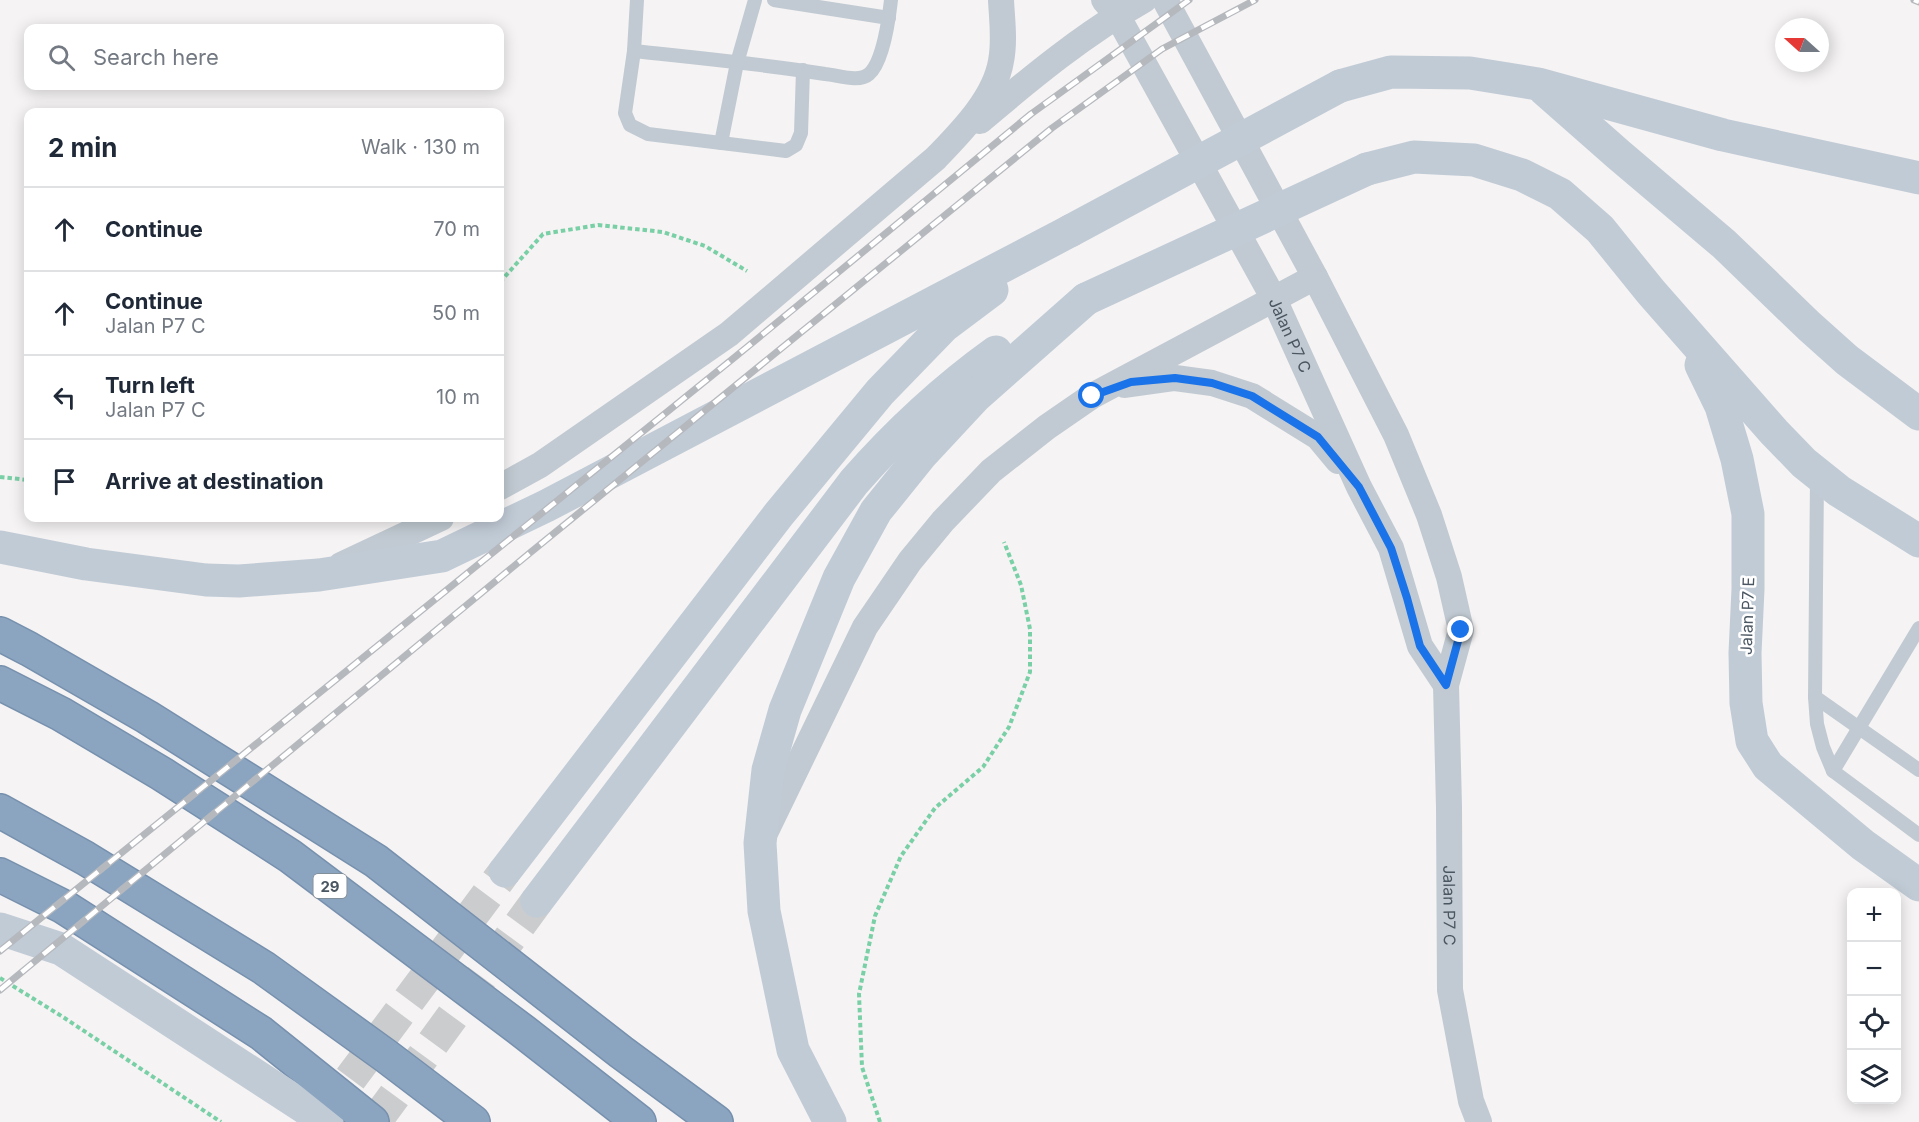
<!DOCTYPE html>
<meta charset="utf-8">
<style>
:root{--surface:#fff;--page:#f2f2f3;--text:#1f2937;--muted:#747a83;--line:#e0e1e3}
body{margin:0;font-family:Inter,sans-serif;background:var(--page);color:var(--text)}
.controls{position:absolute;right:18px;bottom:18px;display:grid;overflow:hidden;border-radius:12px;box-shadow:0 3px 15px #0003}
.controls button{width:54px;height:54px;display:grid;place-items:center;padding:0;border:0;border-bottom:2px solid var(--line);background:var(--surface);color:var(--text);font:30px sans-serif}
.compass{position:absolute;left:1775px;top:18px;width:54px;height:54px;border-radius:50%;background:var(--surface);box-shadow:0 3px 15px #0003;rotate:291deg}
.stop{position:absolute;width:18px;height:18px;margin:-14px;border:4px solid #1a73e8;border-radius:50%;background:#fff}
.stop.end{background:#1a73e8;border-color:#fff;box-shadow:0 2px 6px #0008}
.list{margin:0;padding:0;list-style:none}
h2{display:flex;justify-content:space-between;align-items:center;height:78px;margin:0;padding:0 24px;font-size:26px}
h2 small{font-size:20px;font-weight:400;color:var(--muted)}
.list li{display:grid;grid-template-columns:39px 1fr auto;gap:18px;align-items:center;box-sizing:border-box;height:84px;padding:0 24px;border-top:2px solid var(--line)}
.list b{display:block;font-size:22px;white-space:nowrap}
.list p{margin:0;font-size:20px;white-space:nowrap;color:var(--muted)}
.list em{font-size:20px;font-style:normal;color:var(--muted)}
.icon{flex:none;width:33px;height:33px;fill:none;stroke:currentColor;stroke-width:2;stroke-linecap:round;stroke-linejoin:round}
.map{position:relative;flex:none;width:1919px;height:1122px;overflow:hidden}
.search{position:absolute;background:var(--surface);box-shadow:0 3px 15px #0003;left:24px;top:24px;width:480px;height:66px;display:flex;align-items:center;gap:15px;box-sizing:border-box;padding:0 21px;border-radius:12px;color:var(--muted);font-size:22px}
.panel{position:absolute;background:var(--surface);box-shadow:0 3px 15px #0003;left:24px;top:108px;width:480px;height:414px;border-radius:12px}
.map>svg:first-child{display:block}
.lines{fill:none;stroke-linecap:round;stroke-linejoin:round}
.secondary-tunnel{stroke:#caccce;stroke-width:33;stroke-dasharray:33 16;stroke-linecap:butt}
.highway-casing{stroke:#7690ad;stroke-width:36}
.path{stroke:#7ad0a6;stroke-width:4;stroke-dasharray:4.5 3;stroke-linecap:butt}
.lane{stroke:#c1cad2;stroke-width:14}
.street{stroke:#c1cad2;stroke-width:26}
.secondary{stroke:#c1cbd6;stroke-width:33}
.highway{stroke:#8ba5c1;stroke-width:33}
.rail-casing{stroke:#b5b8bd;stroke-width:7}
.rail{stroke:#fff;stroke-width:4.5;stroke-dasharray:14;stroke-linecap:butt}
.secondary-bridge{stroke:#c1cbd6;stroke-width:33}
.route{stroke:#1a73e8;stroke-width:8}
.labels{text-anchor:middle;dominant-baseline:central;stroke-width:5;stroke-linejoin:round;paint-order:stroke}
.shield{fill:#fff;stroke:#808990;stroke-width:1.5}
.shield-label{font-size:15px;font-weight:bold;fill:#4a5661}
.street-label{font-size:16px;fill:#4a5661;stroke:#fff}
</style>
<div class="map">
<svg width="1919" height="1122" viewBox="0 0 1919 1122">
<rect width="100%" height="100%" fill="#f5f3f3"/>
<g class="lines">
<g class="secondary-tunnel">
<polyline points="321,1118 505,871"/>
<polyline points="375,1122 537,901"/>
</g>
<defs>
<g id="highway">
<polyline points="0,634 29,649 147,717 376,861 621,1052 716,1122"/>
<polyline points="0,683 61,714 162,774 290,856 524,1032 639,1122"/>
<polyline points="0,811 85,858 264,968 386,1056 473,1122"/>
<polyline points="0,875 64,907 261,1033 372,1122"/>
</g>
</defs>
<use href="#highway" class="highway-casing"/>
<g class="path">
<polyline points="500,282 543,234 598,225 663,232 705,246 747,271"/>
<polyline points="0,477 28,480"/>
<polyline points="0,978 63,1017 221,1122"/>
<polyline points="880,1122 862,1067 859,994 875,916 901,856 935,808 983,767 1009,727 1030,672 1030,629 1021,585 1004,542"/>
</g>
<g class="lane">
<polyline points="637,0 634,51 625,113 630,125 648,134 786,151 796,145 801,133 803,70"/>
<polyline points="774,0 889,18"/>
<path d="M634,51C698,58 762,64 825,74C838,75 859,83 869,74C883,62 889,18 891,0"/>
<polyline points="721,143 737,63 755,0"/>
<polyline points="1817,478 1815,697 1817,724 1823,747 1833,771 1919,835"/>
<polyline points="1815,697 1919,770"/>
<polyline points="1833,771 1919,628"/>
</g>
<g class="street">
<path id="s1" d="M1104,0L1117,15L1274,299L1359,487L1391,548L1420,646L1446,685"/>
<path id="s2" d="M1165,0L1315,277L1396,435L1429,515L1449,577L1461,630L1446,685L1449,807L1450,990L1471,1101L1479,1122"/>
<path d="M980,121C1032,77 1084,34 1144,0"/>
<polyline points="1125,385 1175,378 1212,383 1252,396 1318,437 1338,461"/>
<path d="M500,487L540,465L729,334L936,158C961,132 995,98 1001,61C1005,41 1002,20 1001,0"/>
<polyline points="341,565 441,518"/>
<polyline points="766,831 865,627 910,561 943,521 991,471 1047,427 1092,396 1315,277"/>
</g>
<g class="secondary">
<polyline points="1340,86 1391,72 1470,73 1538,84 1723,135 1919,178"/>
<polyline points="1544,89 1619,155 1724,244 1809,326 1847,360 1919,414"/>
<polyline points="1367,169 1414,157 1474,160 1522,175 1560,194 1600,229 1651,292 1774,432 1804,463 1839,491 1919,541"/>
<polyline points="1701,365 1721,406 1737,459 1748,514 1748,589 1745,653 1746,703 1752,741 1768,766 1863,845 1919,885"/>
<polyline points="0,547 86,564 206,580 239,581 319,575 442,556 546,506 1070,231"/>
<polyline points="505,871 779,514 880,392 944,326 992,290"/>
<path d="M537,901L854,482C897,433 943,390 996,352"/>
<polyline points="0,929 61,949 327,1122"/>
<polyline points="830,1122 793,1050 764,911 760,843 768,770 785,710 839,578 876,511 922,454 976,396 1086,299"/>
</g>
<use href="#highway" class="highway"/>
<defs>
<g id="rail">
<polyline points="1914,0 1919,2"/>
<polyline points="0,951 735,357 1031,114 1189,0"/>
<polyline points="0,990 531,552 1052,128 1162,49 1255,0"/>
</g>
</defs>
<use href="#rail" class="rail-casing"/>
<use href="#rail" class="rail"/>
<g class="secondary-bridge">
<polyline points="1070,231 1340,86"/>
<polyline points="1086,299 1367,169"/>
</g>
</g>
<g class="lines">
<polyline class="route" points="1092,396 1131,382 1175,378 1212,383 1252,396 1318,437 1359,487 1391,548 1407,598 1420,646 1446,685 1461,630"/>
</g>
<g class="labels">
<rect class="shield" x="313.5" y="874" width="33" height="24" rx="4.5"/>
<g class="shield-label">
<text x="330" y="886">29</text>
</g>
<g class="street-label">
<text stroke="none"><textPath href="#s1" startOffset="384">Jalan P7 C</textPath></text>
<text transform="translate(1747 616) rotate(-88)">Jalan P7 E</text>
<text stroke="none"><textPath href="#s2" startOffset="976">Jalan P7 C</textPath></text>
</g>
</g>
</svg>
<div class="controls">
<button>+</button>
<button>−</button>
<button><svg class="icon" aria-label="locate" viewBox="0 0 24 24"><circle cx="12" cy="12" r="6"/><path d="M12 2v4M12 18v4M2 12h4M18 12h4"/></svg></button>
<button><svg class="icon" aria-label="layers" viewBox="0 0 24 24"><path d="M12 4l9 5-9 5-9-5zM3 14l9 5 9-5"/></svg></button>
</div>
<svg class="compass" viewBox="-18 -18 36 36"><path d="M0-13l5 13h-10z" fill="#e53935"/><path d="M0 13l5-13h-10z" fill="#747a83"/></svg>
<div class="stop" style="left:1092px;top:396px"></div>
<div class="stop end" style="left:1461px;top:630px"></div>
<div class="search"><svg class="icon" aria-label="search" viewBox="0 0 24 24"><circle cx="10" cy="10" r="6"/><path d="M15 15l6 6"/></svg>Search here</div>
<section class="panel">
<h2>2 min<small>Walk · 130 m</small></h2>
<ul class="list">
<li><svg class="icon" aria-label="ahead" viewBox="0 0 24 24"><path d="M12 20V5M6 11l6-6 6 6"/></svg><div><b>Continue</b></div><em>70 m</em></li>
<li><svg class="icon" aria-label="ahead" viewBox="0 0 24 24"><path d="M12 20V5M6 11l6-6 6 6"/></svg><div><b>Continue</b><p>Jalan P7 C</p></div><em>50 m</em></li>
<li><svg class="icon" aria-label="left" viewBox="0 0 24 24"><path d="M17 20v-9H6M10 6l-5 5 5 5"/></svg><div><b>Turn left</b><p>Jalan P7 C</p></div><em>10 m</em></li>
<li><svg class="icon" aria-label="arrive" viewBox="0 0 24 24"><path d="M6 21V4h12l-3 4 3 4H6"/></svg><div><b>Arrive at destination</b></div></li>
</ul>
</section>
</div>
